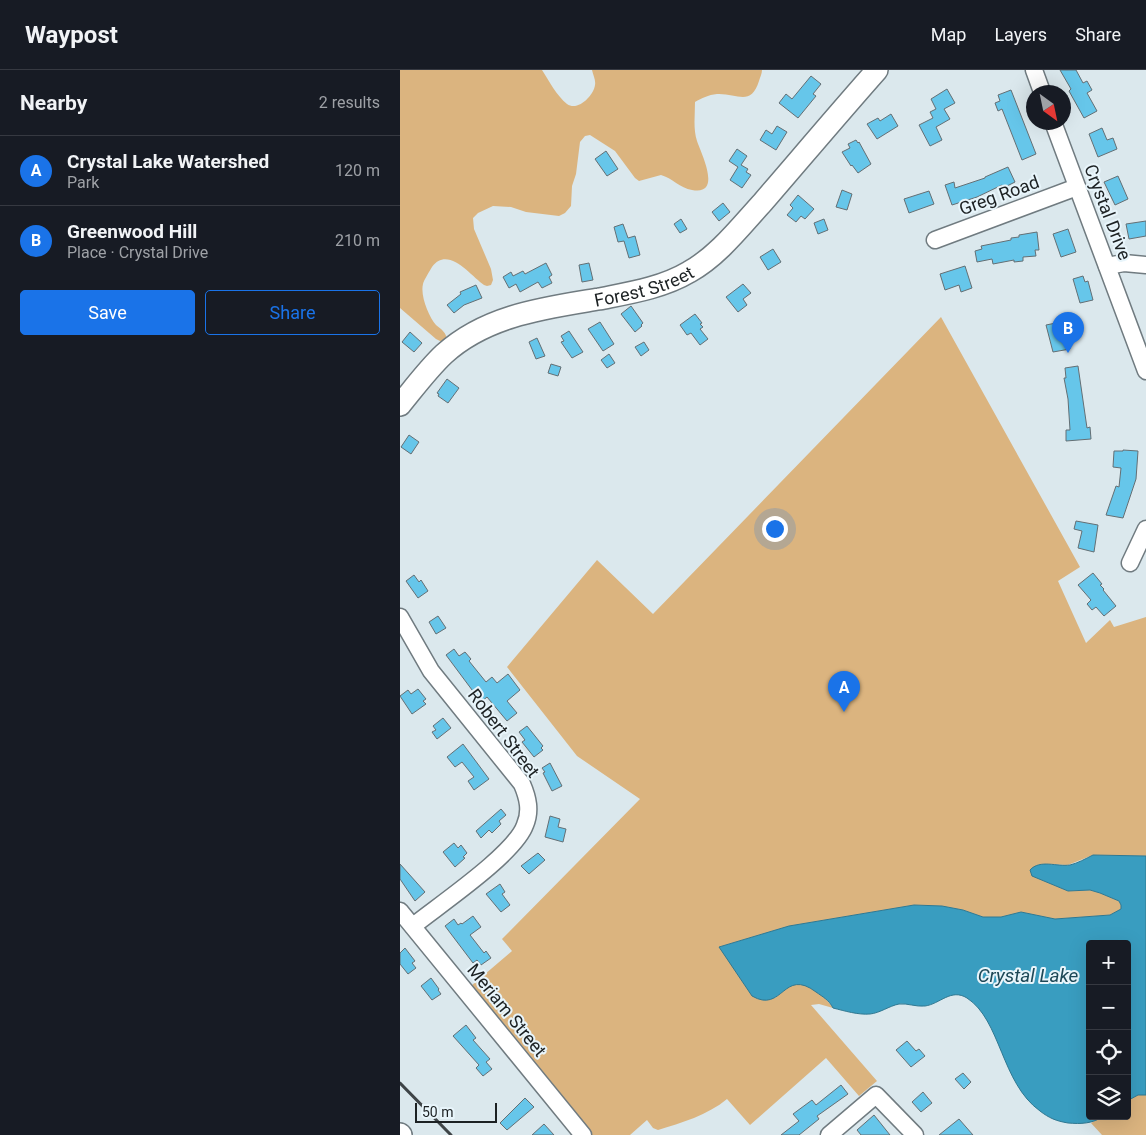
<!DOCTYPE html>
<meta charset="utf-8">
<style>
:root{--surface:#171b24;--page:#242831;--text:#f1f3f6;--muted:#9ea1a6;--line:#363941;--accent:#1a73e8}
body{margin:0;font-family:Roboto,sans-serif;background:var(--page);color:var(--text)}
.controls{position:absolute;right:15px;bottom:15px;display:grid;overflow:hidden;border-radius:5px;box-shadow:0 5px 20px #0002}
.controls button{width:45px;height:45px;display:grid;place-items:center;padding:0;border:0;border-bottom:1px solid var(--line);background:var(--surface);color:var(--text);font:25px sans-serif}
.compass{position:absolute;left:626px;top:15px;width:45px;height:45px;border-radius:50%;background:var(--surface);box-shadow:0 5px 20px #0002;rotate:147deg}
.scale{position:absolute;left:15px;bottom:12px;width:82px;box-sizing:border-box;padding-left:5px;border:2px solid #1c2123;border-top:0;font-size:14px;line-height:18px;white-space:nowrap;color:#1c2123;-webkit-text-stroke:4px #e8f5fb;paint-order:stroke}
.you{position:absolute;left:374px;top:458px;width:18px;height:18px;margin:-12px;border:4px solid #fff;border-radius:50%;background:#1a73e8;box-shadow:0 0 0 8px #1a73e833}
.badge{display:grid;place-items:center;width:32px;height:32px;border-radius:50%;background:var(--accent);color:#fff;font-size:16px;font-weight:700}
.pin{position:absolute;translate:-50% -41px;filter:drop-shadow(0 1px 2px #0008)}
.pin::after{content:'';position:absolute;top:26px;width:18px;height:15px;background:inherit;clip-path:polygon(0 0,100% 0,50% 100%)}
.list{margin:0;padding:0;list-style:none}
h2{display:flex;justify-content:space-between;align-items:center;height:65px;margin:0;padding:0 20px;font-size:21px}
h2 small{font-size:16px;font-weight:400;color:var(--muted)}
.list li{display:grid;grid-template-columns:32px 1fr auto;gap:15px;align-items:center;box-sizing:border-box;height:70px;padding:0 20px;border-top:1px solid var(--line)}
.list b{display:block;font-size:19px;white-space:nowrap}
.list p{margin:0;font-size:16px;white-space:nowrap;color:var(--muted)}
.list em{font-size:16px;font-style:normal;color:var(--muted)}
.actions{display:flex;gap:10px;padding:15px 20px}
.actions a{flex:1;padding:11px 0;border:1px solid var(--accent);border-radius:5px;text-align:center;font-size:18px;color:var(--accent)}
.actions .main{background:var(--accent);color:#fff}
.icon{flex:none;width:28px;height:28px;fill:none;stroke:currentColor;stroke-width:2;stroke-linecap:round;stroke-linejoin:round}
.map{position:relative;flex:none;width:746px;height:1065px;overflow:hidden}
header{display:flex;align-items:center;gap:30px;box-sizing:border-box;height:70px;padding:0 25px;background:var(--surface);border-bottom:1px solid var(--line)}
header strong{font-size:24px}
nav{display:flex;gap:28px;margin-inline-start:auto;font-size:18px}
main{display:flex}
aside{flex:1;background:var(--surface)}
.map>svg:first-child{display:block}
.green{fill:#dbb47f}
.water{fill:#399dc0;stroke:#307891}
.building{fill:#66c6ea;stroke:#646f74}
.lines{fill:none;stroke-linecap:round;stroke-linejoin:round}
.minor-casing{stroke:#707b80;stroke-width:19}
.major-casing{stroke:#707b80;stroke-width:24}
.minor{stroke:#fff;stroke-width:16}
.major{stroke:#fff;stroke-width:21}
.rail{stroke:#3e4447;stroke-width:3}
.labels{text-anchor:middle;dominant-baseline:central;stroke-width:4;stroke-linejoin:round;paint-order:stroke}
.street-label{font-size:18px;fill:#1c2123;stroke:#e8f5fb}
.water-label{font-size:19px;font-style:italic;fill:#1d4857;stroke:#e8f5fb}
</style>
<header>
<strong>Waypost</strong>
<nav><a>Map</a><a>Layers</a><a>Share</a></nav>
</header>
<main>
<aside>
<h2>Nearby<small>2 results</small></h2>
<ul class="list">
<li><span class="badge">A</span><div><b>Crystal Lake Watershed</b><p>Park</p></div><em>120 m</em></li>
<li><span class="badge">B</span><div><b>Greenwood Hill</b><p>Place · Crystal Drive</p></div><em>210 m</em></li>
</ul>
<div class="actions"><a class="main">Save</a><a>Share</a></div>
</aside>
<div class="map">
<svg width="746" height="1065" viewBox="0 0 746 1065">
<rect width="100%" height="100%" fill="#dbe8ed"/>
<g class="green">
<path d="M0,0H142C149,11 157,26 167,34C178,42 194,25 195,15C196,10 193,5 192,0H362C362,4 360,7 359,11C351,37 337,23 317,24C308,25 302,28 295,32C295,45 293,59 297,71C301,83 323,126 292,120C280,118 272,108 261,105L239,111L235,108L215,81L190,65L185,66L180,72L176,104L172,116L171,136L165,143L159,146L126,142L111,137L93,136L78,143L73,148L74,159L91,199L93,210L91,215L87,216L84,215C71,206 48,175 32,197C29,202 24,210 23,214C20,226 29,247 36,255C42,260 46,262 47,270L44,273L36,269L0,238Z"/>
<path d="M541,247L680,497L658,511L686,573L710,550L714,557L746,547V786L693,785L668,795L641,794L631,800L633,806L668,821L690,820L700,823L719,831L721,835V839L710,845L655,849L621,842L601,847H583L563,840L541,836L514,835L389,856L319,877L375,928C381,923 388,916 394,914C407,910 427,928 433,938L419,934L411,935L477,1011L459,1026L426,988L350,1055L327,1029C308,1045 281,1053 258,1060L253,1058L247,1050L230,1065H192L71,916L112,881L102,869L240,729L177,686L107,597L197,490L253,544Z"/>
<polygon points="738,1025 746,1025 746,1065 702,1065 691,1053 704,1046 727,1046 727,1031"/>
</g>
<path class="water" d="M693,785L746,786V1025H738L727,1031V874H690V1046H704C692,1054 681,1054 668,1053C656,1051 649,1048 640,1041C601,1013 601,950 567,928C551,918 540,934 525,936C516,937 507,933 499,934C489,936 480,943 470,944C458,945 445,941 433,938C429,930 423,927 416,922C383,897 383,944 352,926L319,877L389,856L514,835L542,836L563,840L583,847H601L621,842L655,849L710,845L721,839V835L719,831L700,823L690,820L668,821L632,806L630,800C640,789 657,797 670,795C678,793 685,789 693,785Z"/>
<g class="building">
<polygon points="660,0 676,0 683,13 687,11 692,20 687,23 697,41 684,48 669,21 671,19"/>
<polygon points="411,6 421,14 413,24 416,26 398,48 379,33 386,24 392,29"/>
<polygon points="547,19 555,33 544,39 550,49 536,57 542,70 530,76 519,55 533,48 530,42 536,39 531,29"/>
<polygon points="611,20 636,84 622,90 602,39 598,41 595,33 600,31 598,25"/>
<polygon points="491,44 498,56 477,69 467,54 478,48 480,51"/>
<polygon points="377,56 387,62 376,80 360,70 366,60 372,64"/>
<polygon points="702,58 707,70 713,68 717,79 698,87 689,64"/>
<polygon points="456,70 458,73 459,72 471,94 458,103 452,95 451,96 442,82 450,78 448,74"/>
<polygon points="337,79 347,86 341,95 348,99 346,102 351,105 342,118 330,110 338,97 329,91"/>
<polygon points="206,81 218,99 207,106 195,89"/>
<polygon points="608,97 615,112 603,118 602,115 577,127 552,135 545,115 554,112 555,118 585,108 585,107"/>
<polygon points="718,106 728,129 715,135 704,112"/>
<polygon points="442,120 452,124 447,140 436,137"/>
<polygon points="529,121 534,134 509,143 504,129"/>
<polygon points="398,125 414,139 405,149 401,146 396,152 387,145 393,138 390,135"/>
<polygon points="323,133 330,142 319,151 312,142"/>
<polygon points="281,149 287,159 280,163 274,154"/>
<polygon points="424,149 428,160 418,164 414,153"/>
<polygon points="746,151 746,166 729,169 726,154"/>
<polygon points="223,154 228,168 235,166 240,185 229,188 224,171 218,172 214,157"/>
<polygon points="668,159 676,182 661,187 653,164"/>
<polygon points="637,162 639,180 635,180 636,186 623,187 623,191 614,192 614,190 593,194 592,189 577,192 575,181 582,179 581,176 611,170 611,168 619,167 619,165"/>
<polygon points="373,179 381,192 368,200 360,187"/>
<polygon points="146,193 152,205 149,207 152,213 142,218 138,212 120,222 116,214 109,218 103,207 111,202 113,206 123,201 125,204"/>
<polygon points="189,193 193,210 182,212 179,195"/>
<polygon points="565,196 572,218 561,222 559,215 545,220 540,204"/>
<polygon points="683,206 685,212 688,211 693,230 680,233 673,209"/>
<polygon points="343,214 351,223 343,229 347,235 338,242 326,227"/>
<polygon points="76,215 82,228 64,235 54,243 47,235 61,224 60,222"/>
<polygon points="231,236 243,253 241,255 242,256 235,262 221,244"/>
<polygon points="295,244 302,253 300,254 303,257 300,259 308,269 300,275 291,263 287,265 280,255"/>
<polygon points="200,252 214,274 203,281 188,259"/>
<polygon points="661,252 663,263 665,263 666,267 668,267 670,279 653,282 646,255"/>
<polygon points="169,261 183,282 172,288 161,272 164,271 161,266"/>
<polygon points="10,262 22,273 14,282 2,272"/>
<polygon points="137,268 145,286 136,289 129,272"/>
<polygon points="244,272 249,280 241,286 235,277"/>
<polygon points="209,284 215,293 207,298 201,290"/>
<polygon points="151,294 161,297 158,306 148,303"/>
<polygon points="678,296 687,358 690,357 691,369 666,371 666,360 670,360 668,329 664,308 666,308 665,298"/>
<polygon points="47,309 59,318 48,333 38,326 39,324 37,323"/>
<polygon points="9,365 19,372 11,384 1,377"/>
<polygon points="723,380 738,381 736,409 723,448 706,445 716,416 719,417 721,398 713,397 714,381 723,381"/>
<polygon points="676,451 698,455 694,482 678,478 682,461 674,459"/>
<polygon points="693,503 702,514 700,515 704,519 703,520 716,536 704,546 696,537 692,540 687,534 691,530 678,515"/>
<polygon points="14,505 19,512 21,510 28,521 18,528 6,511"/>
<polygon points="38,546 46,558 36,564 29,552"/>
<polygon points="54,579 59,586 65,582 71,589 69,591 86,612 92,607 97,613 108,604 120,620 107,631 117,643 107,651 87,627 81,632 46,585"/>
<polygon points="18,619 26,629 23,631 26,634 12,644 0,626 8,620 11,624"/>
<polygon points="43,648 51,658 37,669 32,662 36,660 33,656"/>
<polygon points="127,656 143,676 141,678 143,680 134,687 122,672 125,670 119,662"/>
<polygon points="63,674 89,709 74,720 68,711 74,707 62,692 55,697 47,687"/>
<polygon points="150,693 162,716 152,721 143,703 145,702 142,698"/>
<polygon points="101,739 106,745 99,751 101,754 92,763 89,760 81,768 76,761"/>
<polygon points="150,746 160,749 158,757 166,759 163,772 145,767"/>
<polygon points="54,773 58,778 61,775 67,783 63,787 65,788 55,797 43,782"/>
<polygon points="138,783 145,790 129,804 121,796"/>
<polygon points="0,794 25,822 15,831 0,809"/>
<polygon points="100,814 105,822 102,824 110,835 101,842 86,824"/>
<polygon points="73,846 81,857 70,865 84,883 86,881 91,888 81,895 77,890 73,893 45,856 54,849 58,855 61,853 62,854"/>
<polygon points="5,878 15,891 12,893 16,898 8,904 0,894 0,883"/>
<polygon points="31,908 39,919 38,920 41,924 32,930 21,916"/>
<polygon points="66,955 76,968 73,970 90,989 86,992 92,999 83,1006 76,998 79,995 53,966"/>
<polygon points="507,971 516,981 519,979 525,986 511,997 496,980"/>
<polygon points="563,1003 571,1012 564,1019 555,1009"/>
<polygon points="441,1015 448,1024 417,1046 419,1049 399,1065 381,1065 399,1051 393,1044 412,1030 416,1035"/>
<polygon points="523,1022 532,1033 521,1042 512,1032"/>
<polygon points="125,1028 134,1037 107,1060 100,1053"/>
<polygon points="474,1045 490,1065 461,1065 457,1060"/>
<polygon points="559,1049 573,1065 539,1065"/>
<polygon points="144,1054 154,1065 132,1065"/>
</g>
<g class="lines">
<defs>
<g id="minor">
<polyline points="634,0 642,22"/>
<polyline points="653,52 746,301"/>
<polyline points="535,170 677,117"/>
<polyline points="707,196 724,193 746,195"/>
<polyline points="730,493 746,459"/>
<path d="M0,547L31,601L122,714C128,728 131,741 125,755C115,784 39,835 13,856"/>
<polyline points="0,841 183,1065"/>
<polyline points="429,1065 476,1025 515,1065"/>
</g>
<g id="major">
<path id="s1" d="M0,335C14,318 28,299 44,284C87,245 145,238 199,229C229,223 262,218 289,202C318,186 341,156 363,132C401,88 438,44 477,0"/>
<polyline points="0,1064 1,1065"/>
</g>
</defs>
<use href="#minor" class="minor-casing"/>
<use href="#major" class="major-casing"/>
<use href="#minor" class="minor"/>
<use href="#major" class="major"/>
<polyline class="rail" points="0,1013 51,1065"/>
</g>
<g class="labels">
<g class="street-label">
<text transform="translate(599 125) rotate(-20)">Greg Road</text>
<text transform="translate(708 142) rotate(69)">Crystal Drive</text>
<text stroke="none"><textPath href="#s1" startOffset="281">Forest Street</textPath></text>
<text transform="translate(104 663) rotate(53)">Robert Street</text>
<text transform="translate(107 940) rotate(51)">Meriam Street</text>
</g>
<g class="water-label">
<text x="628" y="905">Crystal Lake</text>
</g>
</g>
</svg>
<div class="controls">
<button>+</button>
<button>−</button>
<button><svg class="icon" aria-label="locate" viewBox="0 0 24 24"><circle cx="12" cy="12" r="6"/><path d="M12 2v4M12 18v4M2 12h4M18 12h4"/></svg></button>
<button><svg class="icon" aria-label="layers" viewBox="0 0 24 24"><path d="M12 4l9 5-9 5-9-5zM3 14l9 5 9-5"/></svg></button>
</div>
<svg class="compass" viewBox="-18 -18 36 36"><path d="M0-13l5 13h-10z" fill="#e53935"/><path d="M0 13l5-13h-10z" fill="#9ea1a6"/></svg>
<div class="scale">50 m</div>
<div class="you"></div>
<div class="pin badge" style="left:444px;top:642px">A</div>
<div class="pin badge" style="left:668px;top:283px">B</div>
</div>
</main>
